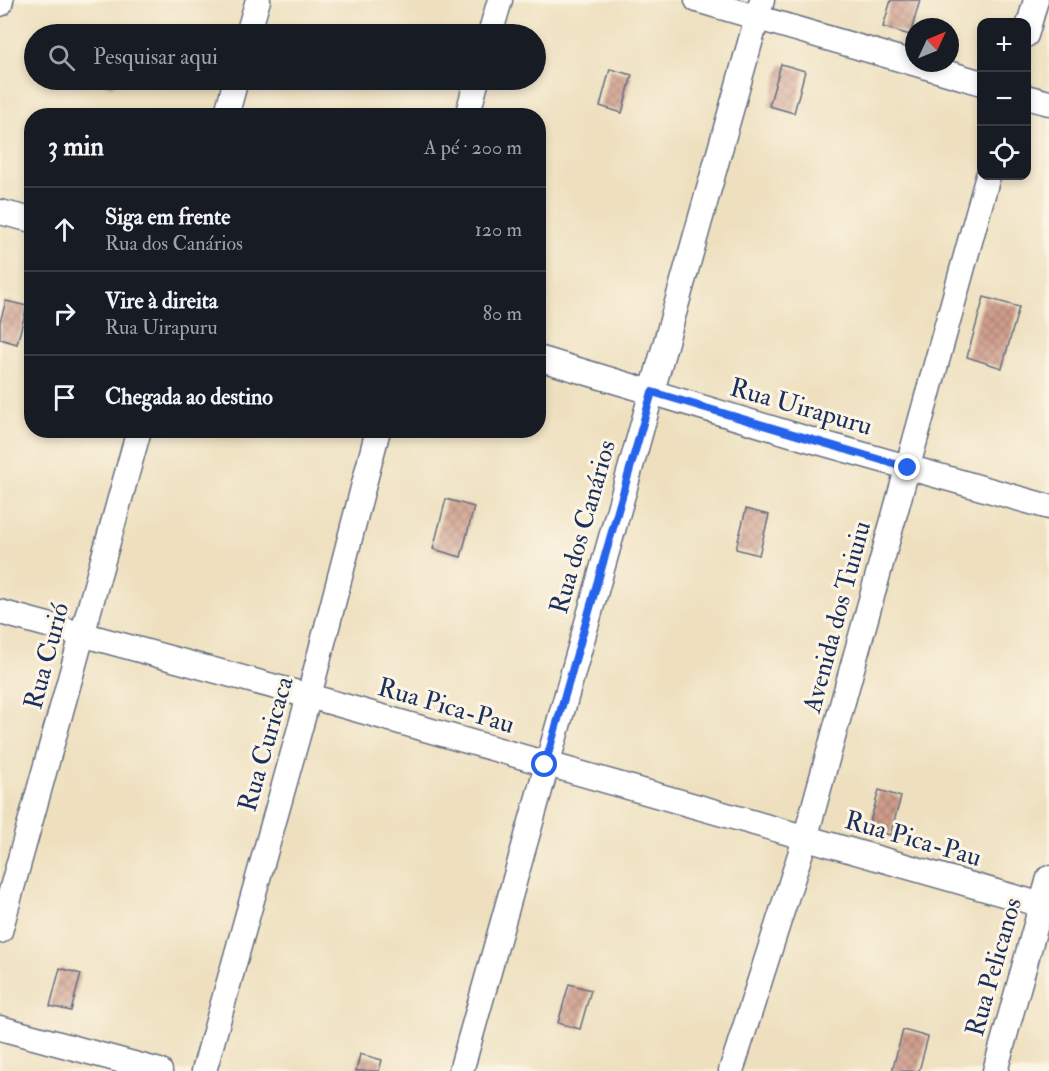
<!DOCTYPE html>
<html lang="pt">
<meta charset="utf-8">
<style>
:root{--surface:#171b24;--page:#242831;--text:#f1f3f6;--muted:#9ea1a6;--line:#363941}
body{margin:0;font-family:"IM FELL Double Pica",serif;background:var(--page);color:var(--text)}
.controls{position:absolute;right:18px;top:18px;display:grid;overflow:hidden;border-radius:12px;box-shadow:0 3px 9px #0003}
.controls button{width:54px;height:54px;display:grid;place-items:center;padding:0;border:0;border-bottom:2px solid var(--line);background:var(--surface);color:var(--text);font:30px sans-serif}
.compass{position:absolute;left:905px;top:18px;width:54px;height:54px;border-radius:50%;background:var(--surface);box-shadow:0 3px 9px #0003;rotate:46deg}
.stop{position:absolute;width:18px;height:18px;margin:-14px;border:4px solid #2563eb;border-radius:50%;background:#fff}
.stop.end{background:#2563eb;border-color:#fff;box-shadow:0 2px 6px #0008}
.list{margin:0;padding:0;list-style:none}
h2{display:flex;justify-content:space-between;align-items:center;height:78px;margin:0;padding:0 24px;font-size:26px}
h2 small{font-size:20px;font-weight:400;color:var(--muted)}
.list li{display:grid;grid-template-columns:39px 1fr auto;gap:18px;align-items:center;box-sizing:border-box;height:84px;padding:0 24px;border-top:2px solid var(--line)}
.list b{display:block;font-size:22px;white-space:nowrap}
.list p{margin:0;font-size:20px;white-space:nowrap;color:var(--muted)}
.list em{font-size:20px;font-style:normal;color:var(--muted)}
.icon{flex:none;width:33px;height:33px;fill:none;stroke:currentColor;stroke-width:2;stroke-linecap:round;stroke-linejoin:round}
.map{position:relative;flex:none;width:1049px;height:1071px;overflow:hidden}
.search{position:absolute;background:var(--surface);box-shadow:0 3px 9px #0003;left:24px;top:24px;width:522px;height:66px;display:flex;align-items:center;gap:15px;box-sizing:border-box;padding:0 21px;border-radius:33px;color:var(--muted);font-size:22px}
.panel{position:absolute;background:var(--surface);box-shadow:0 3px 9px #0003;left:24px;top:108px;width:522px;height:330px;border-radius:24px}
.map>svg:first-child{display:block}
.building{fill:url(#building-cross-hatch)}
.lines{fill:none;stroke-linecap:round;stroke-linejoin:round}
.minor-casing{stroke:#656d80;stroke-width:27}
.minor{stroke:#fff;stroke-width:24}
.route{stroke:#2563eb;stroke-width:8}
.labels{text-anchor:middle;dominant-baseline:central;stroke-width:6;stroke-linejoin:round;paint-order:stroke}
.street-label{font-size:26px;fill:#1b2f5e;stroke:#fcf5e5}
</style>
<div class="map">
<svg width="1049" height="1071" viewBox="0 0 1049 1071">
<defs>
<pattern id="building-cross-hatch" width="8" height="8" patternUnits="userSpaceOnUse" patternTransform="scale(1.5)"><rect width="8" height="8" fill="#cf9d8b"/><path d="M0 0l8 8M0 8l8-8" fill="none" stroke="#a78075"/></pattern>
</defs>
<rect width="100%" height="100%" fill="#fcf5e5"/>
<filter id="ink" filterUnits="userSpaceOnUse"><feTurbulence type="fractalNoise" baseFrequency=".0167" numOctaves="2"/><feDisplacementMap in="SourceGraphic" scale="12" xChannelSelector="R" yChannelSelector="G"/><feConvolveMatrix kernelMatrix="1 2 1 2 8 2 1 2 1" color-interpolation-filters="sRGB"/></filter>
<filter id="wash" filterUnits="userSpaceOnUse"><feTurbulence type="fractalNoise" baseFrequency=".008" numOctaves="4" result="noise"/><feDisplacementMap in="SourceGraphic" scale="24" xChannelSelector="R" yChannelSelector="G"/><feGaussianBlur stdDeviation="1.35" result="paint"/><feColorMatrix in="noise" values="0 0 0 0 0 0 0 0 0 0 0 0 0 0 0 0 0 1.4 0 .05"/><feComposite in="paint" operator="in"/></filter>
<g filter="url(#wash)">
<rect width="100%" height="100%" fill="#eee0bf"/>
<g id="blocks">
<g class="building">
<polygon points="891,0 920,0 910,35 883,27"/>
<polygon points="781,64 805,71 794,113 769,106"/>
<polygon points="610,69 632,75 622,113 600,106"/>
<polygon points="94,80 115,80 113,87"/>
<polygon points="984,297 1019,307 1002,368 967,357"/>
<polygon points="6,301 27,306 17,344 0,339 0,322"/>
<polygon points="446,499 474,507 461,557 433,549"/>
<polygon points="746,509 769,515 759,555 736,549"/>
<polygon points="879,790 901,797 890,835 868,829"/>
<polygon points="60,968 81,974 71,1011 50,1006"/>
<polygon points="569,984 591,990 580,1029 558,1023"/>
<polygon points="903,1030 928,1037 919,1071 892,1071"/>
<polygon points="360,1054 382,1060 379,1071 356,1071"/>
</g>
</g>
</g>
<g filter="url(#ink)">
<use href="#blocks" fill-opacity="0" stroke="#656d80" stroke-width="1.5"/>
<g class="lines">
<defs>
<g id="minor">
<polyline points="697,0 982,83"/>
<polyline points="0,4 1,0"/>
<polyline points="248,34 258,0"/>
<polyline points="490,34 500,0"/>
<polyline points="1026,35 1036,0"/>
<polyline points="1026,97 1049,103"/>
<polyline points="226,116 236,80"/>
<polyline points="467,116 477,80"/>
<polyline points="0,212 32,220"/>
<polyline points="538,358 804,438 1049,507"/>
<polyline points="0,612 309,696 1049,907"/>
<polyline points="0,931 139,430"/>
<polyline points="0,1028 160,1071"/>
<polyline points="204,1071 309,696 378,430"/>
<polyline points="461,1071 762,0"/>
<polyline points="731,1071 805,839 988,176"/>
<polyline points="995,1071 1049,878"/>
</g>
</defs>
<use href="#minor" class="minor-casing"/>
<use href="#minor" class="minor"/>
</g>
</g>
<g class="lines" filter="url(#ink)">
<polyline class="route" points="545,765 652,392 908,468"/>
</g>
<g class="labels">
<g class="street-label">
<text transform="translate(801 407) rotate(16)">Rua Uirapuru</text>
<text transform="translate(583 527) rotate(-74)">Rua dos Canários</text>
<text transform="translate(837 617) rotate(-75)">Avenida dos Tuiuiu</text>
<text transform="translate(47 656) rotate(-75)">Rua Curió</text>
<text transform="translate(446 706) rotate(16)">Rua Pica-Pau</text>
<text transform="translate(266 744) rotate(-74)">Rua Curicaca</text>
<text transform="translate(913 839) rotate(16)">Rua Pica-Pau</text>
<text transform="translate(994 967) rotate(-74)">Rua Pelicanos</text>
</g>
</g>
</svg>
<div class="controls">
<button>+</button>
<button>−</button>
<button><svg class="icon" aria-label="locate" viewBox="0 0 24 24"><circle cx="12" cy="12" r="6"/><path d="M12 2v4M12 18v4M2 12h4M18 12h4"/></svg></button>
</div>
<svg class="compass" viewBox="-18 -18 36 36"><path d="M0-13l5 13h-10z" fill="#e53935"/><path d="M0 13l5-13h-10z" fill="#9ea1a6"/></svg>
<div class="stop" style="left:545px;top:765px"></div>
<div class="stop end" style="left:908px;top:468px"></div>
<div class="search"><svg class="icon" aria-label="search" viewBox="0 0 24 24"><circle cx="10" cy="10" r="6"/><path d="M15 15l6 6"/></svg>Pesquisar aqui</div>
<section class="panel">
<h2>3 min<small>A pé · 200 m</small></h2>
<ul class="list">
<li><svg class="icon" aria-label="ahead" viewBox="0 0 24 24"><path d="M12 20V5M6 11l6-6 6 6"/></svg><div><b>Siga em frente</b><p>Rua dos Canários</p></div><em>120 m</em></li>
<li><svg class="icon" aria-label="right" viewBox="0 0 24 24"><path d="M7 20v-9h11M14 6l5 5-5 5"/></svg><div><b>Vire à direita</b><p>Rua Uirapuru</p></div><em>80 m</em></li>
<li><svg class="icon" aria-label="arrive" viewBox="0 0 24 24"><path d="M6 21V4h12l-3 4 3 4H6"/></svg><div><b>Chegada ao destino</b></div></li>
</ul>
</section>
</div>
